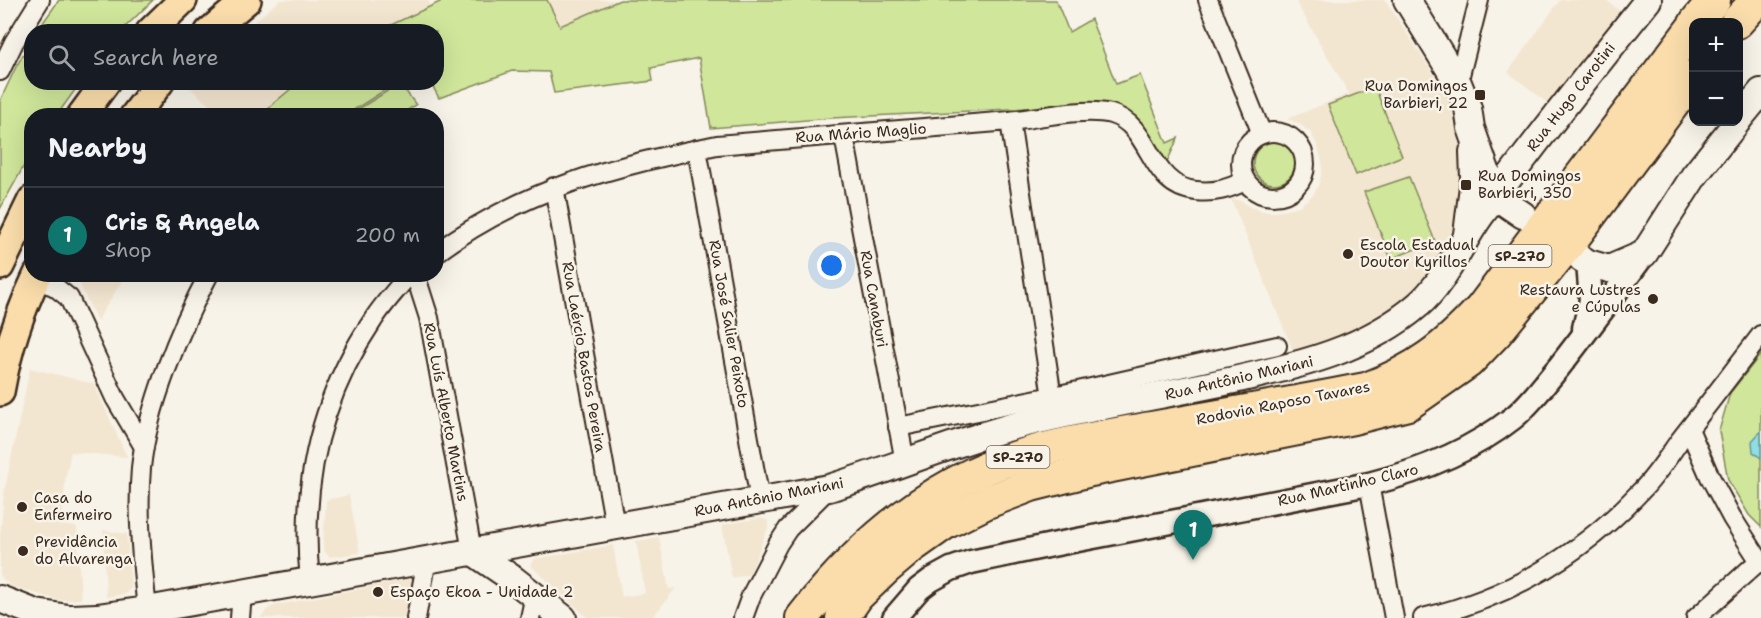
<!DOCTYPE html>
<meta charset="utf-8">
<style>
:root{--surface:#171b24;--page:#20242c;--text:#f1f3f6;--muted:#9ea1a6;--line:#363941;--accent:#0f766e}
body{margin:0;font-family:"Shantell Sans",sans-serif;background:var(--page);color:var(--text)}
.controls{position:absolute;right:18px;top:18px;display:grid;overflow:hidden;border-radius:12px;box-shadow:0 6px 24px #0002}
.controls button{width:54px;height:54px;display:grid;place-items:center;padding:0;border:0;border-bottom:2px solid var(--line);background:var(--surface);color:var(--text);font:30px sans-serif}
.you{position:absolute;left:832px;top:266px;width:21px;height:21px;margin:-15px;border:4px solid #fff;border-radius:50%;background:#1a73e8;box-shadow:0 0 0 9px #1a73e833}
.badge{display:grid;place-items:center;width:39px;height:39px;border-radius:50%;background:var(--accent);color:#fff;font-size:20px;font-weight:700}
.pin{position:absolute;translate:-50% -50px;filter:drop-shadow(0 2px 3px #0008)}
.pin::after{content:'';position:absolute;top:32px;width:21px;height:18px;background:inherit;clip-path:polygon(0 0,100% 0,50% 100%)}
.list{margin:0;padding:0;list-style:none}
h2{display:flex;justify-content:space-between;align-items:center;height:78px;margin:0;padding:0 24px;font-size:26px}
h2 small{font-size:20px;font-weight:400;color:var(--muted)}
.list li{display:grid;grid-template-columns:39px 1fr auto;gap:18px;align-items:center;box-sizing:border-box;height:96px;padding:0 24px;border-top:2px solid var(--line)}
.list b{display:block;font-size:22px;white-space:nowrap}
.list p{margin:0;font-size:20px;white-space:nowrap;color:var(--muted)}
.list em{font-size:20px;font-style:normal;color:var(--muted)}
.icon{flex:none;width:33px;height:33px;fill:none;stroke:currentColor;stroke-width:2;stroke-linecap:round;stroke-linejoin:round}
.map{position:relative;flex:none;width:1761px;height:618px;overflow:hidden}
.search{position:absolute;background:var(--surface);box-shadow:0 6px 24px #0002;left:24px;top:24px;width:420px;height:66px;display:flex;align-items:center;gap:15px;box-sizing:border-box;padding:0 21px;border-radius:24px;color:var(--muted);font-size:22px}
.panel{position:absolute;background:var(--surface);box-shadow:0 6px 24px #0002;left:24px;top:108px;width:420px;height:174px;border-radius:24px}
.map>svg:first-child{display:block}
.built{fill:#f3e6d1}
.green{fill:#cfe69b;stroke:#85885c;stroke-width:1.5}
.water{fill:#8edfe5;stroke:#6d9795;stroke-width:1.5}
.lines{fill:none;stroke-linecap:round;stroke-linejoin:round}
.minor-casing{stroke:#3b2a1e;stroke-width:22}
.tertiary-casing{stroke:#3b2a1e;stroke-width:27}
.secondary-casing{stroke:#3b2a1e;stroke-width:30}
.primary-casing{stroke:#3b2a1e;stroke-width:32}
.motorway-casing{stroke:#3b2a1e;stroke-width:36}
.minor{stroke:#f7f3e8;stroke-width:18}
.tertiary{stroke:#f7f3e8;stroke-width:22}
.secondary{stroke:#f7f3e8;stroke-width:26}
.primary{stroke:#faddab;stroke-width:27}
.motorway{stroke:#faddab;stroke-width:32}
.poi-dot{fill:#3b2a1e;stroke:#f7f3e8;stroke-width:2}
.labels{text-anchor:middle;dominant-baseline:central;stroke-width:5;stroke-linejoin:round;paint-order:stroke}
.shield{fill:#f7f3e8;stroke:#73665b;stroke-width:1.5}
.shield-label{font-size:14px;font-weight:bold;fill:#3b2a1e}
.poi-label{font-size:15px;fill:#3b2a1e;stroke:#f7f3e8;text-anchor:start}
.street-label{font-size:15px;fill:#3b2a1e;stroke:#f7f3e8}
</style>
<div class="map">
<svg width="1761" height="618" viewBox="0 0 1761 618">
<rect width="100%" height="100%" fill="#f7f3e8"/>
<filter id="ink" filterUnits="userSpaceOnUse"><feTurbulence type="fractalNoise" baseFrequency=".0167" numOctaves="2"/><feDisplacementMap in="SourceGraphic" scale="12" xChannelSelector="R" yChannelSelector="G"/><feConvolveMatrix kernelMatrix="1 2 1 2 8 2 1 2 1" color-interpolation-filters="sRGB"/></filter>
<g filter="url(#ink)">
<g class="built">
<polygon points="280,0 428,0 431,6 376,31 242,32"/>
<polygon points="547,0 620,0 559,26"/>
<polygon points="1295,0 1385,0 1441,85 1451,107 1462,158 1462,182 1451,235 1447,247 1429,275 1394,309 1366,326 1295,356 1231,199 1242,201 1250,207 1263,211 1275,212 1299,206 1307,200 1314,194 1319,183 1322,171 1322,161 1317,145 1311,133 1298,123 1287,119 1349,94"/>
<polygon points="1560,0 1606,0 1621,12 1551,106 1508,72"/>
<polygon points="190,82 298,83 274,103 263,116 220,115 187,85"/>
<polygon points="76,275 126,275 97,321 76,276"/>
<polygon points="30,368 94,384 127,457 71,452 66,475 61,525 77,527 81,599 57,600 11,586 4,581 0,574 0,536 4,493"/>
<polygon points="349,495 360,553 330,557 324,551 323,545 326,500"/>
<polygon points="759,518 767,520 769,525 750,574 732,578 722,525"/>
<polygon points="103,530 127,534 131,588 125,594 106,597"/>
<polygon points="659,537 669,589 676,588 652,618 588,618 530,565 534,559 613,545 622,597 645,593 636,541"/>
<polygon points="414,578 407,618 260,618 269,608 277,605"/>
</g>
<g class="green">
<polygon points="59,0 153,0 121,31 37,31"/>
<polygon points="444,0 547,0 560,26 620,0 1056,0 1069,32 1091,19 1116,84 1140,75 1167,143 1178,138 1166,164 1139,127 1088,105 831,118 711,128 699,58 651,68 653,81 554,93 549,72 512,71 439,98 431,83 436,82 436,32 376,32"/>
<polygon points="31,41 32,82 80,83 57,115 32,116 31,153 0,209 0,101 16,67"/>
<polygon points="298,83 298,82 396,83 346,115 263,115 274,103"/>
<polygon points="400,83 416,105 399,115 349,115"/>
<polygon points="1375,87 1402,156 1356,175 1328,105"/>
<circle cx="1274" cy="163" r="21"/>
<polygon points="1409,177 1435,241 1391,259 1364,192"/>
<polygon points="1761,354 1761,527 1749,515 1728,480 1719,431 1730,393"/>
</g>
<polygon class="water" points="1761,431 1761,458 1753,452 1752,441"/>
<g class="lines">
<defs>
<g id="minor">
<polyline points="1208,0 1262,134"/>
<polyline points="0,71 14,42 40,0"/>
<polyline points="1458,83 1479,0"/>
<path d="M1010,121C1037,118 1086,107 1111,114C1153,126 1147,186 1196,191C1215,193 1228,189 1245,181"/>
<circle cx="1273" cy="164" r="32"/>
<polyline points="844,136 905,462"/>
<polyline points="697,149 760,500"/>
<polyline points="554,187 615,526"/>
<path d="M436,253C524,188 612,167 717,145L1010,121L1055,417"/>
<polyline points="415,274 429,318 472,551"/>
<polyline points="36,280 54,286 69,298 115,398 144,447"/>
<polyline points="898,427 1078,391 1277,346"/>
<polyline points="1689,429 1710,477 1732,518 1761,563"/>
<polyline points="1369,484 1394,618"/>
<path d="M310,581C300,486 319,400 373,320C383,304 397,289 410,274"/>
<path d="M147,610C142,562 137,515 141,468C147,408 180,328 209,274"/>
<polyline points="240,618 242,593"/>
<polyline points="416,618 427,559"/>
<polyline points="530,618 535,595"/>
<polyline points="743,618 751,596 778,544 788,529 829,488"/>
<path d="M1423,618C1509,598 1581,555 1641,491C1656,476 1668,457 1680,440C1708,405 1734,370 1761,335"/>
<polyline points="1696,618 1759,561"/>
</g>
<g id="tertiary">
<polyline points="1584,328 1591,300 1588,263"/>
<path d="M894,618L919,589L931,580L951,569L971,562L1057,544L1369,484C1421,471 1470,452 1513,418C1531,404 1544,384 1559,367C1588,330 1616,292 1644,254"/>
</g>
<g id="secondary">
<polyline points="1407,0 1458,83 1468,108 1471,128 1495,196 1523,215"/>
<polyline points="1738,120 1761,92"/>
<polyline points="1467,234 1474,178 1473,152"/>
<polyline points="1582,259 1588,263 1609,269 1644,254 1694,176 1737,122"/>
<polyline points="472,551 513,579 563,618"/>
<polyline points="0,599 36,613 68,618"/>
<path d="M72,618L97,617L147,610L829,488C891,469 949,444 1011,427C1085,407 1162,396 1238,379C1301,365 1367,349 1418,305C1445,282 1460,244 1481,215C1535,142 1591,71 1648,0"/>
</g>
<g id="primary">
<polyline points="150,32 183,0"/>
<polyline points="209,32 247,0"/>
<polyline points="81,116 106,82"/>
<polyline points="134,116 160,82"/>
<polyline points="0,266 32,200"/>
<path d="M0,392C7,352 20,311 38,274"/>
</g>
<g id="motorway">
<polyline points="1696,22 1714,0"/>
<polyline points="1737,22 1757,0"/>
<path d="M802,618C844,564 894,516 955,483C1015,450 1084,440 1151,428C1223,415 1295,403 1366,389C1417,370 1445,348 1481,309L1694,26"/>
<polyline points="842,618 857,596 885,569 911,547 945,523 987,502 1031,485 1091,470 1353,418 1408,404 1468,362 1496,333 1573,238 1694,76"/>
</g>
</defs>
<use href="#minor" class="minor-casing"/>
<use href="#tertiary" class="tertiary-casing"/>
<use href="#secondary" class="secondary-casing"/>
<use href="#primary" class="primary-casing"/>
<use href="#motorway" class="motorway-casing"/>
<use href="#minor" class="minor"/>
<use href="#tertiary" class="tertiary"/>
<use href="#secondary" class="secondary"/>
<use href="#primary" class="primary"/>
<use href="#motorway" class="motorway"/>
</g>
</g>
<g class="poi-dot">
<rect x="1474" y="89" width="12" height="12" rx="3"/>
<rect x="1460" y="179" width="12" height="12" rx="3"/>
<circle cx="1348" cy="254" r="6"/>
<circle cx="1653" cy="299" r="6"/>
<circle cx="22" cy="507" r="6"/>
<circle cx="23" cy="551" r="6"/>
<circle cx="378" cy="592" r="6"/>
</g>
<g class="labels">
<g class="shield">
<rect x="1488.5" y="245" width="63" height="22" rx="4.5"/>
<rect x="986.5" y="446" width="63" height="22" rx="4.5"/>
</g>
<g class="shield-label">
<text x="1520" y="256">SP-270</text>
<text x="1018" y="457">SP-270</text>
</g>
<g class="poi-label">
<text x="1468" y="86" text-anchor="end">Rua Domingos<tspan x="1468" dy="17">Barbieri, 22</tspan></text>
<text x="1478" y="176">Rua Domingos<tspan x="1478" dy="17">Barbieri, 350</tspan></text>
<text x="1360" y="245">Escola Estadual<tspan x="1360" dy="17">Doutor Kyrillos</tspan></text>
<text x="1641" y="290" text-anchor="end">Restaura Lustres<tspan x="1641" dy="17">e Cúpulas</tspan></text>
<text x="34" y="498">Casa do<tspan x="34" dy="17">Enfermeiro</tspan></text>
<text x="35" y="542">Previdência<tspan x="35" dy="17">do Alvarenga</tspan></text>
<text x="390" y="592">Espaço Ekoa - Unidade 2</text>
</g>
<g class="street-label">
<text transform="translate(1571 97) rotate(-52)">Rua Hugo Carotini</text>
<text transform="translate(861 133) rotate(-4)">Rua Mário Maglio</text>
<text transform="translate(874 299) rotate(80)">Rua Canaburi</text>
<text transform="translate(729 324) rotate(80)">Rua José Salier Peixoto</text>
<text transform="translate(584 357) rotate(80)">Rua Laércio Bastos Pereira</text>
<text transform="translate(1239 378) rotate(-13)">Rua Antônio Mariani</text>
<text transform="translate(1283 403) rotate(-11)">Rodovia Raposo Tavares</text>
<text transform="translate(446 412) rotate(79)">Rua Luís Alberto Martins</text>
<text transform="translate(1348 485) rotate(-13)">Rua Martinho Claro</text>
<text transform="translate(769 497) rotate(-11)">Rua Antônio Mariani</text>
</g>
</g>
</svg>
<div class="controls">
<button>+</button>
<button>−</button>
</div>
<div class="you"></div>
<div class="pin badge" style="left:1193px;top:560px">1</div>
<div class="search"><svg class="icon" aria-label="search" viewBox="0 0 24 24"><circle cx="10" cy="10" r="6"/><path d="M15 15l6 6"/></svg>Search here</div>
<section class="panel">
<h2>Nearby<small></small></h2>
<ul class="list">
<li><span class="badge">1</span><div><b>Cris &amp; Angela</b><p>Shop</p></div><em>200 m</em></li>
</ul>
</section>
</div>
